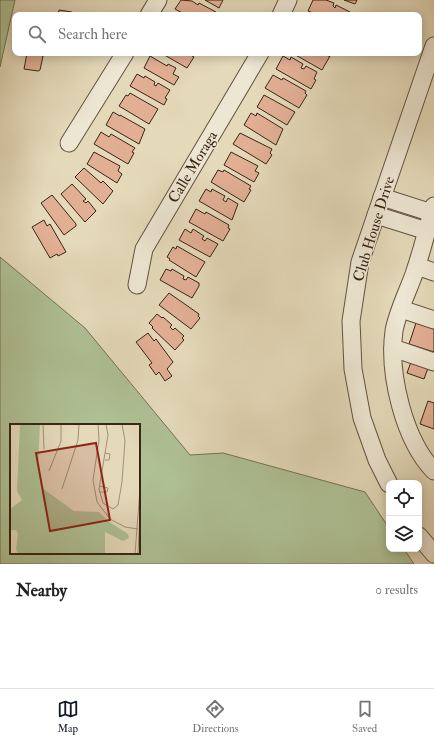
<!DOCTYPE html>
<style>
:root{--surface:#fff;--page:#f2f2f2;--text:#202124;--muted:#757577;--line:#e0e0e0;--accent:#111827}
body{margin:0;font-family:"IM FELL Double Pica",serif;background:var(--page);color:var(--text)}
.controls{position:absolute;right:12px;bottom:12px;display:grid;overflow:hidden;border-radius:8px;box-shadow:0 2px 10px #0003}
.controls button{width:36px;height:36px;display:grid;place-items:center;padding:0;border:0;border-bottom:1px solid var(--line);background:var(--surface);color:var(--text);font:20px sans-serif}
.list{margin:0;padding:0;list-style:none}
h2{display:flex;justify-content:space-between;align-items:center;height:52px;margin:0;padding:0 16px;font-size:17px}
h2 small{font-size:13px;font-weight:400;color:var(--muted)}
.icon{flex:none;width:22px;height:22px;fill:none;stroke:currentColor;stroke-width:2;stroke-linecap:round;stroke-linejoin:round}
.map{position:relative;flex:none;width:434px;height:564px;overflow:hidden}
.search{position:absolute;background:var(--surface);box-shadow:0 2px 10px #0003;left:12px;right:12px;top:12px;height:44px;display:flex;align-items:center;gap:10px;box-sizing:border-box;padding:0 14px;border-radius:8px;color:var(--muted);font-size:15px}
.sheet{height:124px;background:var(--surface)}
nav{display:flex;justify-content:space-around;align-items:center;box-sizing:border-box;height:56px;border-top:1px solid var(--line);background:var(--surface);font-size:11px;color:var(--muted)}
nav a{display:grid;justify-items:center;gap:2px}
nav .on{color:var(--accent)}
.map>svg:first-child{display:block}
.green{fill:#aec094;stroke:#747254;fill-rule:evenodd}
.building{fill:#e2af95;stroke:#392515}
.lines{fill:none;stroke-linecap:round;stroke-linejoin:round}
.minor-casing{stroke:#64523e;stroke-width:19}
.minor{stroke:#ede6d2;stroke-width:17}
.labels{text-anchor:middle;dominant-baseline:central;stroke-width:3;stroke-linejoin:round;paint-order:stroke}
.street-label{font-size:15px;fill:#392515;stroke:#ede6d2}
.inset-road{fill:none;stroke:#a09177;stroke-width:1}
.view{fill:#8f2418;fill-opacity:0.15;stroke:#8f2418;stroke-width:2}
.inset-edge{fill:none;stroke:#392515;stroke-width:2}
</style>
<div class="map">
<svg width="434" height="564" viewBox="0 0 434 564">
<rect width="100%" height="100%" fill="#e4d9b9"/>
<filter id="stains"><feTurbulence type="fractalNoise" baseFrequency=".005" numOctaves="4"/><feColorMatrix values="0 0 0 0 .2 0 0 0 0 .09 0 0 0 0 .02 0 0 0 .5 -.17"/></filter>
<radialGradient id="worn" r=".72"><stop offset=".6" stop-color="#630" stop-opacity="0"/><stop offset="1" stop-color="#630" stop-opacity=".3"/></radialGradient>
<g class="green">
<polygon points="0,0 15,0 0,67"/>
<path d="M0,257L85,328L190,455L223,453L365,492L389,528V549H404L414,564H0ZM11,425H139V553H11Z"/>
</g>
<g class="building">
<polygon points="181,0 192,1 198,5 199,3 216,12 215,15 186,15 175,9"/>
<polygon points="205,0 223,0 219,8"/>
<polygon points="313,0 326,0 334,3 333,6 335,8 336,5 350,12 349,15 318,15 308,11"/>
<polygon points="344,0 357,0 355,4"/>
<polygon points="59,10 72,12 71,15 58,15"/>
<polygon points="27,53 42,53 42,56 43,56 40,70 38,71 24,69"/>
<polygon points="161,53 194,53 192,56 194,57 187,68"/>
<polygon points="292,53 329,53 328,56 330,56 322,70"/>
<polygon points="150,56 167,66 168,64 176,68 173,74 179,77 174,85 144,68"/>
<polygon points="283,56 290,60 291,57 303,64 301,68 304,69 306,66 317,72 314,79 316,80 311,89 276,69"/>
<polygon points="137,74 144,78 145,76 155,82 154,85 156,86 158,83 170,90 165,98 167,99 164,105 130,86"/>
<polygon points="273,75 282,80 283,78 306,91 305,93 307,95 299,108 265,88"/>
<polygon points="130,93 158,109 149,124 119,106 126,95 128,96"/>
<polygon points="264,95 295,112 287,125 257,107"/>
<polygon points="113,112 120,116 120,115 145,129 139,144 106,125"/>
<polygon points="251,113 256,116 257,113 283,129 276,145 244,125"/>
<polygon points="101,132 109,137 111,134 135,148 132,152 134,153 128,164 94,144"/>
<polygon points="240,133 272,149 270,153 272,155 266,164 233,144"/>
<polygon points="94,152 120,166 118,171 122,174 117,183 87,164"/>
<polygon points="231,152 258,166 255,171 259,173 254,182 224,165"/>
<polygon points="84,168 101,183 103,181 113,191 103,204 75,177"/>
<polygon points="218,170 223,172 224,170 251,186 249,189 251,190 244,202 211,182"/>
<polygon points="72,184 86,199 83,201 86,203 88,201 96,211 85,222 61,194"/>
<polygon points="206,189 211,192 212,189 225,196 223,200 226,202 228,198 238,204 232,220 199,201"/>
<polygon points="52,195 76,224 76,226 64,235 41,203"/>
<polygon points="196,209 205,214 206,212 229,225 228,228 230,229 223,241 189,222"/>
<polygon points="44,220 47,226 50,224 66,252 58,256 57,254 50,258 32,227"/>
<polygon points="185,229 191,233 193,229 204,236 202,239 205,241 207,238 218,244 210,257 179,240"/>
<polygon points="177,246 205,262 196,277 169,260 170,259 167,257 173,247 176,249"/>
<polygon points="166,269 171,271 172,269 184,276 183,279 186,280 188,277 199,283 199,286 192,298 160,280"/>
<polygon points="169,293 199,314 198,316 200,318 191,329 159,305"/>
<polygon points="157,314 162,318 163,317 172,325 170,327 173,330 175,328 184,336 182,338 184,340 175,350 152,328 153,327 149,323"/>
<polygon points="416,323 434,329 434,352 409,344"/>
<polygon points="148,333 154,341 156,339 173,362 167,369 172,376 165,381 159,372 156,375 149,365 152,363 136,342"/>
<polygon points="411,362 428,368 424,379 407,373"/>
<polygon points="428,401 434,403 434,429 420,424"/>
</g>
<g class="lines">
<defs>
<g id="minor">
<polyline points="149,15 158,0"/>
<polyline points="281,15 288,0"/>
<polyline points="69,143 125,53"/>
<polyline points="382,197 432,213"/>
<path d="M434,206C427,229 422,251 414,274C408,291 397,313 394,331C388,374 404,440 434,471"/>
<polyline points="376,215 427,231"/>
<polyline points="417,266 434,272"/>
<polyline points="137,285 144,249 260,53"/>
<polyline points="401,309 434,320"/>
<polyline points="393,348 434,362"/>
<polyline points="389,484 377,460 362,418 353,369 351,321 360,262 434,46"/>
<polyline points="419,536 434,554"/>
</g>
</defs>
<use href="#minor" class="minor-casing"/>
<use href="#minor" class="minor"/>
</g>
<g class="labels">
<g class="street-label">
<text transform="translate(193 167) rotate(-59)">Calle Moraga</text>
<text transform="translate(374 229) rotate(-73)">Club House Drive</text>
</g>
</g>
<g transform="translate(10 424)">
<rect width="130" height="130" fill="#e4d9b9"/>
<path d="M10,0H30L28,43L32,64L64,87L89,88L98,97L118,110L119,114L113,117L95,108V130H8L6,125L8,110L6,106H0V85L12,76L7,67Z" fill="#aec094"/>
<path class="inset-road" d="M33,0L34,25M88,0L89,16L83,56L87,78L100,95L115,103L128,105M96,0L98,11L89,65L93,79L103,85L108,81L112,58L115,17L112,0M95,36H99L100,30L95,29M39,47L51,17V0M52,65L68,16L69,0M89,68H97L98,64L89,62M125,130L130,65M128,130L130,89"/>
<path class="view" d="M86,19L100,96L40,107L26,29Z"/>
<rect width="130" height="130" class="inset-edge"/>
</g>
<rect width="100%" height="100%" filter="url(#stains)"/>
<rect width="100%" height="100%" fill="url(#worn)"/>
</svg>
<div class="controls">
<button><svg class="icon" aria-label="locate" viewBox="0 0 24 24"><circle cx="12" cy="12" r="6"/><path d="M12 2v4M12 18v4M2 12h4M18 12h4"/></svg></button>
<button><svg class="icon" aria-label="layers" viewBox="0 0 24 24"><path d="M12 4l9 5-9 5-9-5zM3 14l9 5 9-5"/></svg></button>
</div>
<div class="search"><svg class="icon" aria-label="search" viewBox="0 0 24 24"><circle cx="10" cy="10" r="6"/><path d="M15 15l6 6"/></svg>Search here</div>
</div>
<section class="sheet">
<h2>Nearby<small>0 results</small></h2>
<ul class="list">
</ul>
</section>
<nav>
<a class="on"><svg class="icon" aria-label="map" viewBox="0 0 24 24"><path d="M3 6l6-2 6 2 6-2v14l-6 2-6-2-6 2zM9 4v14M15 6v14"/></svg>Map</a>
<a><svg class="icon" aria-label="directions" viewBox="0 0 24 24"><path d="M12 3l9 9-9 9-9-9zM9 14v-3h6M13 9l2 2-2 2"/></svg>Directions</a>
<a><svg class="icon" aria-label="saved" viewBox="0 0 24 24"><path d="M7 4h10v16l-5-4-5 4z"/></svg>Saved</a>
</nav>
